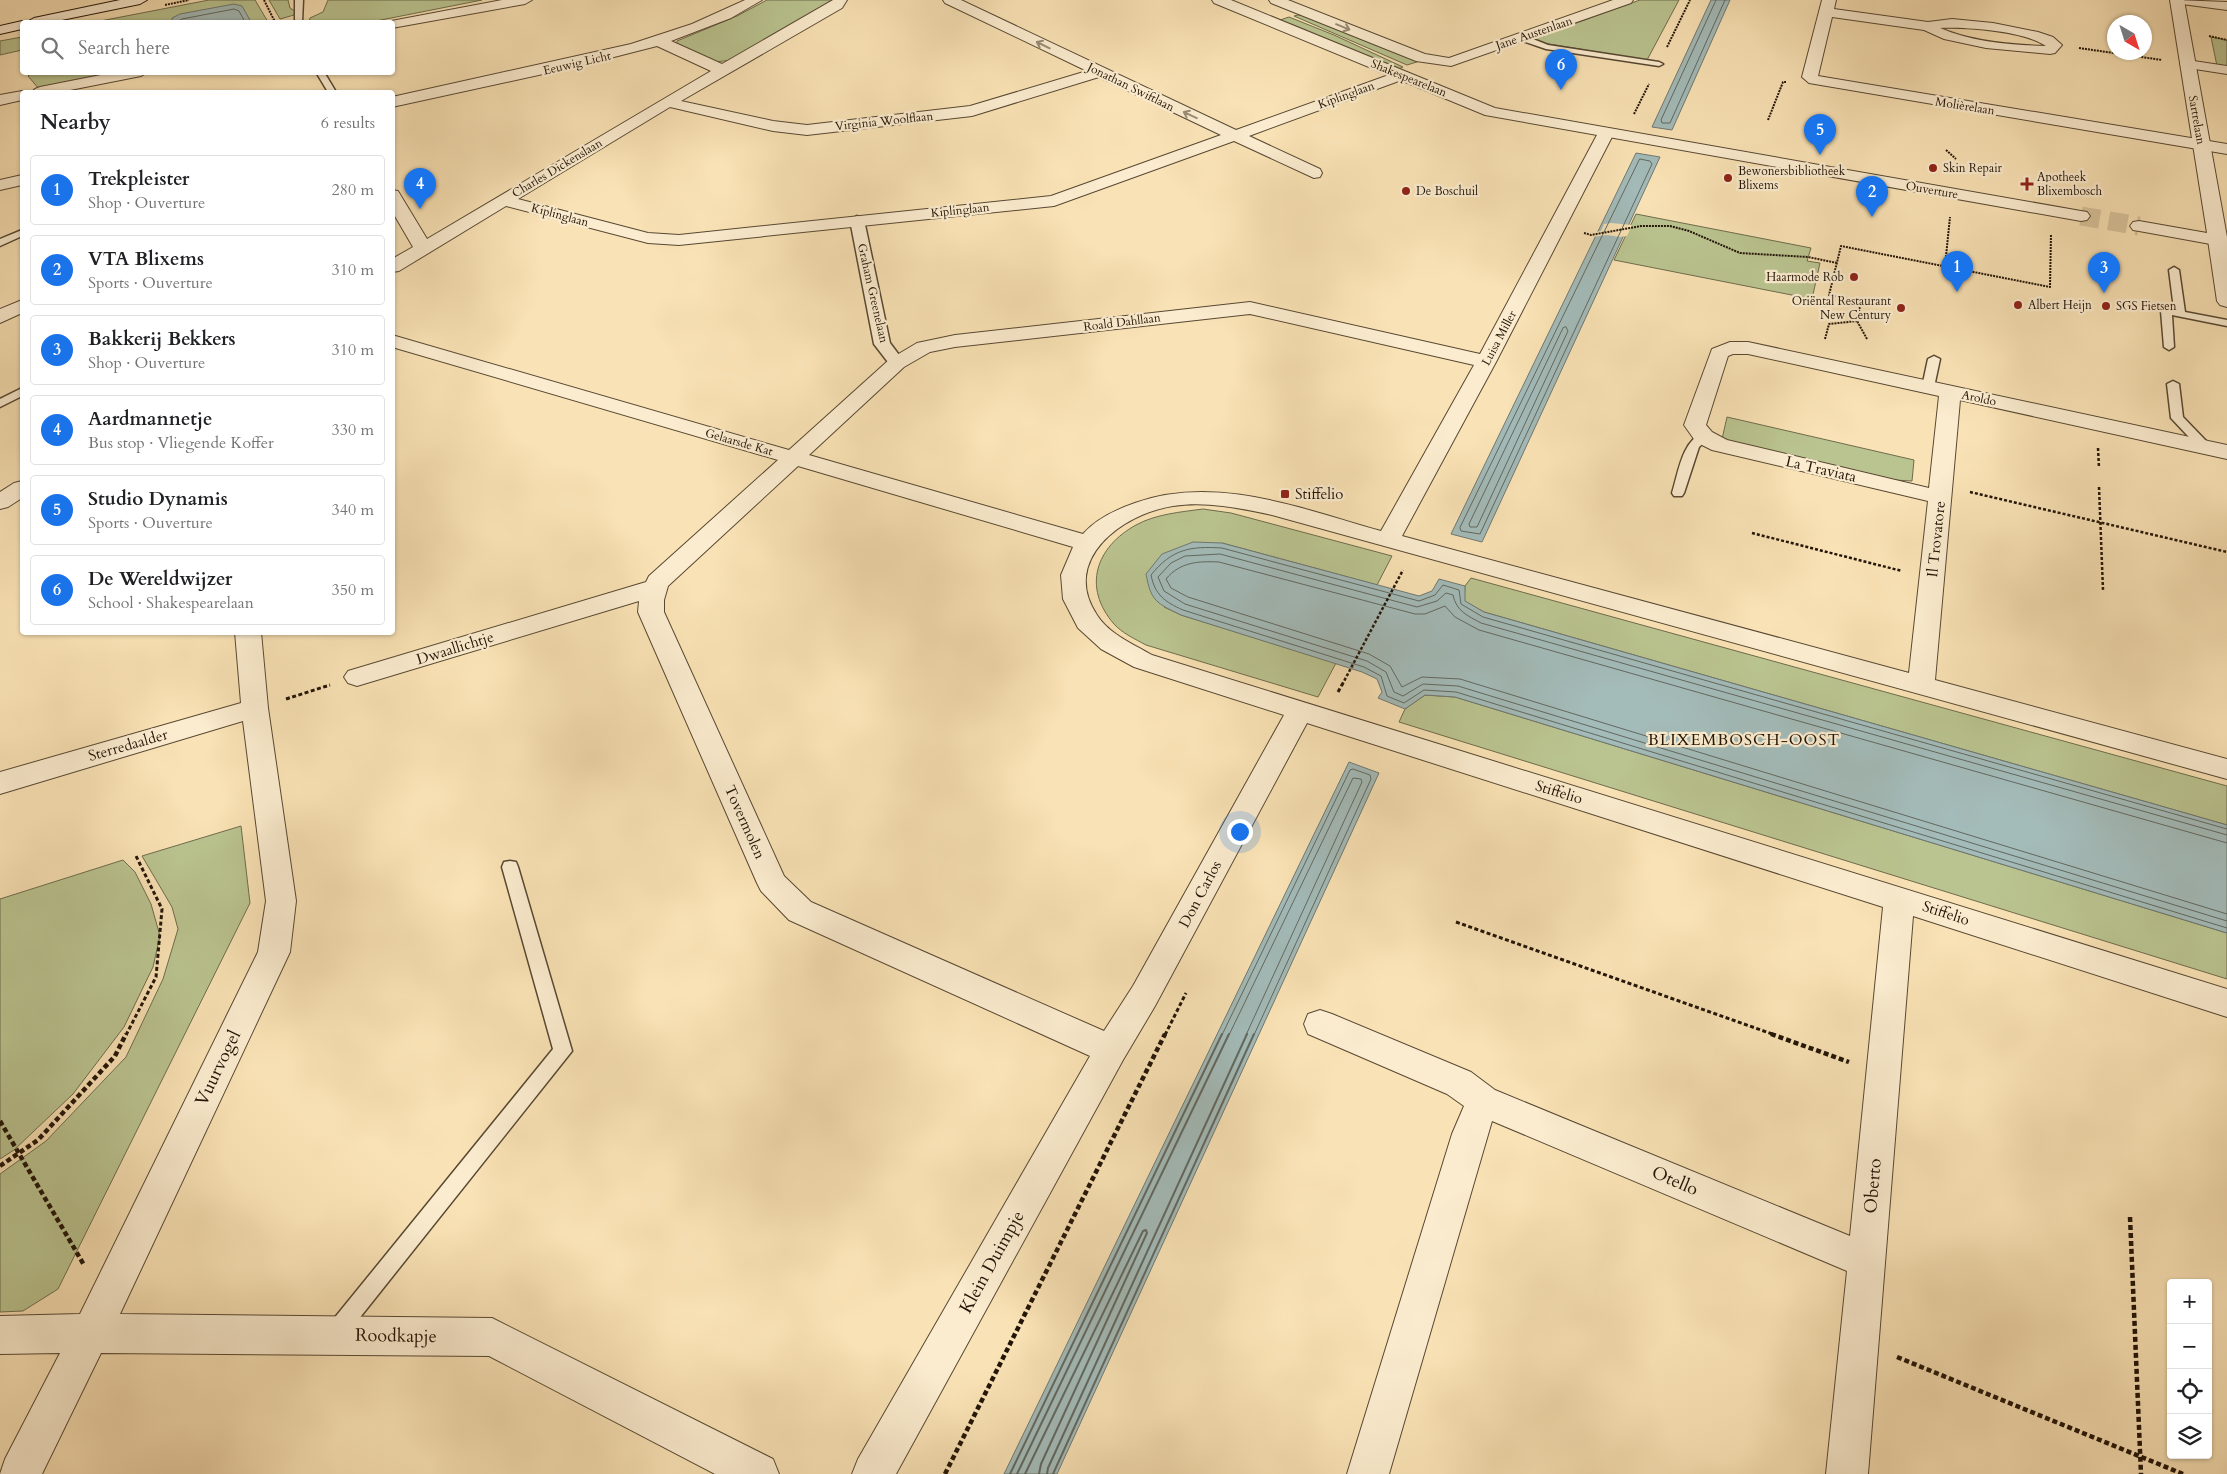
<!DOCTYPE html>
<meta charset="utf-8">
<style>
:root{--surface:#fff;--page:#f6f6f6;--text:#202124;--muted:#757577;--line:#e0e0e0;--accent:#1a73e8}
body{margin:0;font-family:Cardo,serif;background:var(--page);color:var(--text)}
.controls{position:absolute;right:15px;bottom:15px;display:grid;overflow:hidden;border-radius:5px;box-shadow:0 1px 4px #0004}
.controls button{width:45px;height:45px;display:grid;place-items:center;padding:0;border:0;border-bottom:1px solid var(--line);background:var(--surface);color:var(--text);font:25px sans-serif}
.compass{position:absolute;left:2107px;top:15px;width:45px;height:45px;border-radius:50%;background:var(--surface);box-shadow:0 1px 4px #0004;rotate:141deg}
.you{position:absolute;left:1239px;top:831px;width:18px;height:18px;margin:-12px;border:4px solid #fff;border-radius:50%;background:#1a73e8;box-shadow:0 0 0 8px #1a73e833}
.badge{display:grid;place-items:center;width:32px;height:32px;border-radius:50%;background:var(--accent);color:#fff;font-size:16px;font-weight:700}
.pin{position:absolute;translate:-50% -41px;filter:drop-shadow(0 1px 2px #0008)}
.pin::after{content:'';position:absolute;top:26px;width:18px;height:15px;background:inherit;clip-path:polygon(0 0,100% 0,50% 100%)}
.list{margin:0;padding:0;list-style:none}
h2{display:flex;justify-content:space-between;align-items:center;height:65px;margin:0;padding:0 20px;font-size:21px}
h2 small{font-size:16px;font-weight:400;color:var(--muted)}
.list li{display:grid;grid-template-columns:32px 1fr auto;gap:15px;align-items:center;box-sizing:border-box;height:70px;margin:0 10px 10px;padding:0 10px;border:1px solid var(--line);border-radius:5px}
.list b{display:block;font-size:19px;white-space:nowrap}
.list p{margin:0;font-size:16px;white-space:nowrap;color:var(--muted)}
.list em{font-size:16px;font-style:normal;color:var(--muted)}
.icon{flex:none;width:28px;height:28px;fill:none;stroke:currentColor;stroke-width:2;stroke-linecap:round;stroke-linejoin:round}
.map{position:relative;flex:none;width:2227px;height:1474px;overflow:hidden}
.search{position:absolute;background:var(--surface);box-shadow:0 1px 4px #0004;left:20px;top:20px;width:375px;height:55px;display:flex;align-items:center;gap:12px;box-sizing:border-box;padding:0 18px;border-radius:5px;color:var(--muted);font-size:19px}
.panel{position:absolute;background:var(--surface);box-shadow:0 1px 4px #0004;left:20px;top:90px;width:375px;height:545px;border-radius:5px}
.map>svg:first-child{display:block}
.green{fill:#bac490;stroke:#6e6c4c}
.water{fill:#a3bbb9;stroke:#6f7872}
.pier{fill:#f9e2b5}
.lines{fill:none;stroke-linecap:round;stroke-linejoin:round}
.shore-far1{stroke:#626860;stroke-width:1}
.shore{stroke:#626860;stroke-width:2}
.tertiary-tunnel{stroke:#d9c39b;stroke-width:19;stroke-dasharray:19 9;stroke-linecap:butt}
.service-casing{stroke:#584832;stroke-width:3}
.pedestrian-casing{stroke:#584832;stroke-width:3}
.minor-casing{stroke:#584832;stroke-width:2}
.tertiary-casing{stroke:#584832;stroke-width:2}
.secondary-casing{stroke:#221407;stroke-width:2}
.path-far3{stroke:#221407;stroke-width:2;stroke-dasharray:2 1;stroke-linecap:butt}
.path-far2{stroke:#221407;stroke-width:2.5;stroke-dasharray:3 2;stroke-linecap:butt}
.path-far1{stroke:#221407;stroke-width:3;stroke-dasharray:4 2.5;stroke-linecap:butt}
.path{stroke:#221407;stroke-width:4.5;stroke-dasharray:5 3;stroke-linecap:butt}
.service{fill:#fbeccf;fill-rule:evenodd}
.pedestrian{fill:#fbeccf;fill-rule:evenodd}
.minor{fill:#fbeccf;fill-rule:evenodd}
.tertiary{fill:#fbeccf;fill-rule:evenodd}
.secondary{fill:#fbeccf;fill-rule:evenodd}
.oneway{stroke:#998b75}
.poi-dot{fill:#8f2418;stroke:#fbeccf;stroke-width:2}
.labels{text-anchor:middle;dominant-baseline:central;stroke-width:4.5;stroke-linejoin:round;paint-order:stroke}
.far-street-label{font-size:12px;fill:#221407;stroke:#fbeccf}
.far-poi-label{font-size:12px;fill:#221407;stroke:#fbeccf;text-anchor:start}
.street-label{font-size:15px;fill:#221407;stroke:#fbeccf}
.poi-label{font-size:15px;fill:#221407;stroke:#fbeccf;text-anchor:start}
.neighbourhood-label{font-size:16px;letter-spacing:1px;fill:#221407;stroke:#fbeccf}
.near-street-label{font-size:18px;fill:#221407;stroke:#fbeccf}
</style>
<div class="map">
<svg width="2227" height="1474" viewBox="0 0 2227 1474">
<rect width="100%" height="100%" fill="#f9e2b5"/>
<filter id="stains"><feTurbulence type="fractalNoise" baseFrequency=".004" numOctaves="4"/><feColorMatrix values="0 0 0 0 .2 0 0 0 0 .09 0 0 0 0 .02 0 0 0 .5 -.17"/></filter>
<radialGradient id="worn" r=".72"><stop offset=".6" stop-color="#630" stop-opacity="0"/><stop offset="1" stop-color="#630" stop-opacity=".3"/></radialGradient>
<g class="green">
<polygon points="209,0 255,0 268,22 95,22"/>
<polygon points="269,0 288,0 290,8 295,11 294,15 280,19"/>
<polygon points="328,0 482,0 371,22 309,22 310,18 323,12"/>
<polygon points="767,0 833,0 733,60 714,62 677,45 677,41 737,16"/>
<polygon points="1640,0 1679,0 1647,60 1543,43 1532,39"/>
<polygon points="1298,15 1307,16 1420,61 1407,65 1294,16"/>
<polygon points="1289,17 1334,35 1403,67 1399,69 1280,20"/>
<polygon points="22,37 22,50 0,55 0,41"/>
<polygon points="2211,37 2227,40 2227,67 2217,66"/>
<polygon points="34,72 121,73 39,89 28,76"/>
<polygon points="1636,214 1811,248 1807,261 1820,263 1812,299 1614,260"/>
<polygon points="1727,417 1914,460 1912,481 1894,480 1722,439"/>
<path d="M1203,509L1231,513L1392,556L1377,585L1222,543L1164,607L1181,615L1336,663L1318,697L1146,645C1135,639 1122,633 1114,624C1082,587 1096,547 1136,525C1156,514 1181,512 1203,509Z"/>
<polygon points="1471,578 2227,786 2227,825 1484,612 1464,601 1465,586"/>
<polygon points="1425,695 1455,697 2227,933 2227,979 1399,722 1405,709"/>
<polygon points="241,826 250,903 58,1289 23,1311 0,1312 0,1174 46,1141 126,1057 163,979 178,929 172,907 142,856"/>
<polygon points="123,860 135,872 151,904 160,936 153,967 124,1027 73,1094 14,1150 0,1159 0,899"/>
</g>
<g class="water">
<polygon points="1711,0 1730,0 1672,130 1652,127"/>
<polygon points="234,4 242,6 251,22 172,21 172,18 180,14"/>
<polygon points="1636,153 1660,157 1482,542 1451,534"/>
<path d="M1193,542L1222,543L1419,596L1432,591L1439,579L1465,586V601L1484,612L2227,825V933L1455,697L1425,695L1405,709L1378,698L1382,692L1377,679L1362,672L1181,615C1156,603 1151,601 1146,574L1162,554Z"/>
<polygon points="1349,762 1379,773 1057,1474 1004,1474"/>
</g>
<polygon class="pier" points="1611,223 1632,225 1627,236 1620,237 1607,235 1592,237 1595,232 1601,231 1604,224"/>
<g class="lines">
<g class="shore-far1">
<polyline points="1716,0 1661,120 1662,123 1670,123 1725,0"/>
<polyline points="177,22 182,19 234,9 239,11 245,22"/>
<polygon points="1640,159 1650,161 1652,164 1480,534 1461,531 1460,528"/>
<polygon points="1566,327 1568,331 1477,527 1470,527 1469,524 1563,328"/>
<path d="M2227,829L1483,617L1461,604L1459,590L1443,585L1435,595L1419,601L1222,548C1190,546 1172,549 1151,575C1155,595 1165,602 1183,610L1364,667L1381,676L1387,696L1404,703L1424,690L1456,692L2227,928"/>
<path d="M2227,835L1481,623C1468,616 1456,611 1453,595L1446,593L1437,601L1417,607L1220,554L1185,556L1171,563L1158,577L1164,591L1185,604L1367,661L1386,672L1394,692L1403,696L1423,684L1458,686L2227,921"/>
<path d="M2227,843L1479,630L1455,617L1445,606L1425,614H1415L1219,562C1198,561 1180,562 1166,579L1171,588L1188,597L1369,654L1390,666L1402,687L1422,677L1460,679L2227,914"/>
<polyline points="1222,1035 1350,770 1353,769 1370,775 1371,779 1254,1035"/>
<polyline points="1229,1035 1353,778 1361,779 1362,782 1246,1035"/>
</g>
<g class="shore">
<polyline points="1010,1474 1222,1034"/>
<polyline points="1017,1474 1229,1034"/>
<polyline points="1025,1474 1143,1231 1146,1230 1147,1233 1041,1464 1039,1474"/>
<polyline points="1047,1474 1048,1468 1247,1034"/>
<polyline points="1053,1474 1254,1034"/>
</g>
<polyline class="tertiary-tunnel" points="2081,216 2139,226"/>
<defs>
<g id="service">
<polygon points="295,0 303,0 302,22 295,22"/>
<polygon points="1517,35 1523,35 1548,45 1659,62 1663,64 1659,66 1546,49 1517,39"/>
<polygon points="316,72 324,72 336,92 328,92"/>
<polygon points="22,230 22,236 0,246 0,239"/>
<polygon points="2174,267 2179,270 2185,312 2227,320 2227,326 2172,315 2174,347 2169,350 2164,347 2161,311 2166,308 2174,309 2169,270"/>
<polygon points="1934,356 1940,359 1934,387 1928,390 1922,387 1928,359"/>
<polygon points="2173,381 2179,384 2183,417 2210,445 2212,448 2210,451 2202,451 2171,418 2167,384"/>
<polygon points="22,388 22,396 0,407 0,399"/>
<path d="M1704,433L1710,437L1699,447L1684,493L1682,496H1674L1672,493C1678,475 1682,439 1704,433Z"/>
<polygon points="510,861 516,862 518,867 572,1051 342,1340 335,1344 328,1340 324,1333 328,1326 553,1049 502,867 504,862"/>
</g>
<polygon id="pedestrian" points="857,216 864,220 890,343 905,363 903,366 891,366 874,344 850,220"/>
<g id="minor">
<polygon points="502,0 532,0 525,4 392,28 392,22 386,22"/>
<path d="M745,0H762L731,18L671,41L722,64L833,0H847L842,8L681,101L773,121L807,125L970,106L1087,71L945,3L943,0H961L1236,130L1397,72H1407L1409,75L1407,78L1249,136L1320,169L1322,173L1320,177L1314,178L1234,141L1054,206L679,245L648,243L506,206L399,271L392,272V259L413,247L392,211V190L398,191L427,239L711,71L657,46L575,67L392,107V97L631,44L692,24ZM1099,77L1221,135L1051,196L679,235L648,233L518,199L670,107L773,131L807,135L972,116Z"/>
<polygon points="1269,0 1288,0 1425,54 1449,58 1613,0 1633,0 1631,3 1451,66 1416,61 1271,3"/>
<path d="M1822,0H1836L1834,9L1928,22L1952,19L1993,23L2038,32L2053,37L2062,45L2055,53L2050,54L1986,48L1944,39L1924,30L1832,17L1818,76L2227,144V154L1809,83L1802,77ZM1940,28C1967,27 2024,31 2046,46C2012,45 1972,42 1940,28Z"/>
<polygon points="2175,0 2227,2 2227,10 2182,4"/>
<polygon points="2187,60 2227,66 2227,74 2182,67 2180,64 2182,61"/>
<polygon points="116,72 148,72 141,76 60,92 32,92 35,89 40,87"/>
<polygon points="22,91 26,92 22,92 22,100 0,105 0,95"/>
<path d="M1606,128L1612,130L1614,133L1496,362L1402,536L1909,673L1928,501L1712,450L1696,442L1684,425L1712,349L1730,342H1748L2227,445V459L1960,400L1935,680L2227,759V779L1272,515C1240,508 1206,501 1173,506C1122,514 1060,560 1097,615C1109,634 1133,644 1152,655L2227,989V1017L1913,916L1868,1474H1826L1847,1271L1492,1121L1389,1474H1347L1452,1134L1464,1106L1447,1094L1308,1034L1304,1024L1308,1014L1320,1010L1332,1014L1471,1072L1495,1090L1850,1236L1883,907L1307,723L1155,1006L1123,1060L896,1474H852L858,1459L1090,1056L789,920L761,891L757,883L638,612L639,601L357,686L348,683L344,677L348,671L646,582L649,576L778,460L392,347V335L789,450L890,359L917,343L955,335L1250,302L1480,354L1598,133L1600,130ZM1250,314L1474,365L1381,531C1302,509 1216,474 1135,503C1115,510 1096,519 1083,534L809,455L904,367L930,352L955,347ZM1733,354H1748L1939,396L1929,488L1727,440L1712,432L1706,425L1728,356ZM798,466L1073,547L1061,575L1063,599L1078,628L1101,649L1134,667L1284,715L1133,986L1104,1031L811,902L784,876L664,612V600L668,586Z"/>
<polygon points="22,175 22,185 0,190 0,180"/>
<polygon points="2217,235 2223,236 2227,246 2227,307 2220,305 2217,301 2208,240 2211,236"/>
<polygon points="22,300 22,313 0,323 0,309"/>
<polygon points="22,481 22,498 8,507 0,509 0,492 14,483"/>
<polygon points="235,632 261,632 268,708 296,901 290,952 120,1314 492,1318 773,1459 779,1474 715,1474 489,1356 101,1353 42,1474 0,1474 5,1459 60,1353 0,1354 0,1316 80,1314 258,952 266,901 243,721 0,794 0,772 241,703"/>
</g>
<g id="tertiary">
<polygon points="1212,0 1231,0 1495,108 2081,211 2087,212 2090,216 2087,220 2081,221 1485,115 1214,3"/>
<polygon points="2170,0 2184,0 2227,237 2227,247 2139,231 2133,230 2130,226 2133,222 2139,221 2207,233"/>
</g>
<g id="secondary">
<polygon points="120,0 147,0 140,4 52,22 27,22 34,18"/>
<polygon points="22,21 27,22 22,22 22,29 0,34 0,26"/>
</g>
</defs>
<use href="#service" class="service-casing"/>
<use href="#pedestrian" class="pedestrian-casing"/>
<use href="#minor" class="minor-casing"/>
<use href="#tertiary" class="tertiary-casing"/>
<use href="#secondary" class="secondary-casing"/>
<g class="path-far3">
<polyline points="264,0 275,22"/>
<polyline points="165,5 189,0"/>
<polyline points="2209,36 2227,40"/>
<polyline points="1667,47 1690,0"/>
<polyline points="2079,48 2162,60"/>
<polyline points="1634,114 1649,84"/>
<polyline points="1768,120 1783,82 1786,82"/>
<polyline points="1946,150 1956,159"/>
<polyline points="1584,233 1591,235 1641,226 1670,226 1689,231 1740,253 1808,257 1837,263"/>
<polyline points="1945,266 1950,217"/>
<polyline points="1825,339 1829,324 1857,321"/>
<polyline points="1867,339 1857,321 1861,301 1829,295 1841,246 2050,287 2051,234"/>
</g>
<g class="path-far2">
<polyline points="2098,448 2099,468"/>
<polyline points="2099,487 2103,590"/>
<polyline points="1970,492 2227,552"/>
<polyline points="1752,533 1902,571"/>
<polyline points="1342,685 1403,570"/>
</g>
<g class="path-far1">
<polyline points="1338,692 1343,683"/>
<polyline points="286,699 330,685"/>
<polyline points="1456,922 1775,1035"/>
<polyline points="126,1035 156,977 162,909 136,856"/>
<polyline points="1165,1035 1186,993"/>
</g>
<g class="path">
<polyline points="1771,1034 1849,1062"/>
<polyline points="0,1121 84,1265"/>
<polyline points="0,1166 38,1140 115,1056 126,1034"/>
<polyline points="2130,1217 2141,1474"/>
<polyline points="1897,1357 2183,1474"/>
<polyline points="945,1474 1165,1034"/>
</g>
<use href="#service" class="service"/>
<use href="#pedestrian" class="pedestrian"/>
<use href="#minor" class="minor"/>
<use href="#tertiary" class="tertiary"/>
<use href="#secondary" class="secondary"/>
</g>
<defs><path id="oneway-shaft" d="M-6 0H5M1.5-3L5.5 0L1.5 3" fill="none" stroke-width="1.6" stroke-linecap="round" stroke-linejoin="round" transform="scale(1.25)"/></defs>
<g class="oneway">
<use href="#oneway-shaft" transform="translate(1343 27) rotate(22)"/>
<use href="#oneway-shaft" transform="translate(1043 45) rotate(-154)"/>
<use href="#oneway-shaft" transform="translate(1190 115) rotate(-155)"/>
</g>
<g class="poi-dot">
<circle cx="1933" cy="168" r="5"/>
<circle cx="1728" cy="178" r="5"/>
<path d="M2024.5 176.5h5v5h5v5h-5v5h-5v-5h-5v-5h5z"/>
<circle cx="1406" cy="191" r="5"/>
<circle cx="1854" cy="277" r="5"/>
<circle cx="2018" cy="305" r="5"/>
<circle cx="2106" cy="306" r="5"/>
<circle cx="1901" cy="308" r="5"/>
<rect x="1280" y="489" width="10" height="10" rx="2.5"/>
</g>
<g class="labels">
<g class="far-street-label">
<text transform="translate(1534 33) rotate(-19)">Jane Austenlaan</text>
<text transform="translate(577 63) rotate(-13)">Eeuwig Licht</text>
<text transform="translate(1409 78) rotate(22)">Shakespearelaan</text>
<text transform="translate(1131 87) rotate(26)">Jonathan Swiftlaan</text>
<text transform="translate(1346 95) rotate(-20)">Kiplinglaan</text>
<text transform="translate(1965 106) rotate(9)">Molièrelaan</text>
<text transform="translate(2197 120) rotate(80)">Sartrelaan</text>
<text transform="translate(884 121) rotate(-6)">Virginia Woolflaan</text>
<text transform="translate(557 168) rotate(-31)">Charles Dickenslaan</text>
<text transform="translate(1932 190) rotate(10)">Ouverture</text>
<text transform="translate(960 210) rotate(-6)">Kiplinglaan</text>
<text transform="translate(560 215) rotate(15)">Kiplinglaan</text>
<text transform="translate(873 293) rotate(77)">Graham Greenelaan</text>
<text transform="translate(1122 322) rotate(-7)">Roald Dahllaan</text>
<text transform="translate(1499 338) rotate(-62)">Luisa Miller</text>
<text transform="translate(1979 398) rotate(12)">Aroldo</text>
<text transform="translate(739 442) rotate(16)">Gelaarsde Kat</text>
</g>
<g class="far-poi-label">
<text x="1943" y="168">Skin Repair</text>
<text x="1738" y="171">Bewonersbibliotheek<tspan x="1738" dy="14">Blixems</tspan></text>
<text x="2037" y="177">Apotheek<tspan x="2037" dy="14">Blixembosch</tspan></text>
<text x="1416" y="191">De Boschuil</text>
<text x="1844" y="277" text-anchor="end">Haarmode Rob</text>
<text x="1891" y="301" text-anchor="end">Oriëntal Restaurant<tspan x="1891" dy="14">New Century</tspan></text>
<text x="2028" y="305">Albert Heijn</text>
<text x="2116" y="306">SGS Fietsen</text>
</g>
<g class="street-label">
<text transform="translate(1821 469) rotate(13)">La Traviata</text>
<text transform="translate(1936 539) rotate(-84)">Il Trovatore</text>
<text transform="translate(455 648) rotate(-17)">Dwaallichtje</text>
<text transform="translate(128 745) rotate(-16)">Sterredaalder</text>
<text transform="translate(1559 792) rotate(17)">Stiffelio</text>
<text transform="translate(745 822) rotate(66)">Tovermolen</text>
<text transform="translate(1200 894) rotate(-62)">Don Carlos</text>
<text transform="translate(1946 913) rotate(18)">Stiffelio</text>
</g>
<g class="poi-label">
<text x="1295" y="494">Stiffelio</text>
</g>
<g class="neighbourhood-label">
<text x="1744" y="740">BLIXEMBOSCH-OOST</text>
</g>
<g class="near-street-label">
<text transform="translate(218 1068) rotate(-64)">Vuurvogel</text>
<text transform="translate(1675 1181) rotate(23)">Otello</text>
<text transform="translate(1873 1186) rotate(-85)">Oberto</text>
<text transform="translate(992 1262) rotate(-61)">Klein Duimpje</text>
<text transform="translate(396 1336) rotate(1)">Roodkapje</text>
</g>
</g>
<rect width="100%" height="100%" filter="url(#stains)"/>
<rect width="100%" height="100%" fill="url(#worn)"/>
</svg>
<div class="controls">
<button>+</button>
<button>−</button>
<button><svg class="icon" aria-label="locate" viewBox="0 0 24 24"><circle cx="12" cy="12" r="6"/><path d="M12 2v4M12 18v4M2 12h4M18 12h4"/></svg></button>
<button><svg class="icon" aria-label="layers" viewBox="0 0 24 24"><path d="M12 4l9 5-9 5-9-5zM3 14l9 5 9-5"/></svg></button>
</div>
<svg class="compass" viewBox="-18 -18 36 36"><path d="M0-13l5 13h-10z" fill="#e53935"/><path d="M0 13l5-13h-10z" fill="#757577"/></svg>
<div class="you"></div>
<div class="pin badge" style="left:1957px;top:292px">1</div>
<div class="pin badge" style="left:1872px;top:217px">2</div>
<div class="pin badge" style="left:2104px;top:293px">3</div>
<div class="pin badge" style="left:420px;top:209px">4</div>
<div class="pin badge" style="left:1820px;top:155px">5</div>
<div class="pin badge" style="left:1561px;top:90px">6</div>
<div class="search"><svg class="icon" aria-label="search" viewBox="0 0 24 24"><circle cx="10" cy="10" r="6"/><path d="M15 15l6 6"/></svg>Search here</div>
<section class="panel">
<h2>Nearby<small>6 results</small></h2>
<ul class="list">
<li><span class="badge">1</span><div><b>Trekpleister</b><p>Shop · Ouverture</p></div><em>280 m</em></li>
<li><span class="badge">2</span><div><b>VTA Blixems</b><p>Sports · Ouverture</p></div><em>310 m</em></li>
<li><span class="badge">3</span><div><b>Bakkerij Bekkers</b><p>Shop · Ouverture</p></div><em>310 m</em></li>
<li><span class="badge">4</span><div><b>Aardmannetje</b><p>Bus stop · Vliegende Koffer</p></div><em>330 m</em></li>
<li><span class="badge">5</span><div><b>Studio Dynamis</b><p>Sports · Ouverture</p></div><em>340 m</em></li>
<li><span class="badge">6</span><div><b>De Wereldwijzer</b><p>School · Shakespearelaan</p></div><em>350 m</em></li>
</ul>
</section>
</div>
